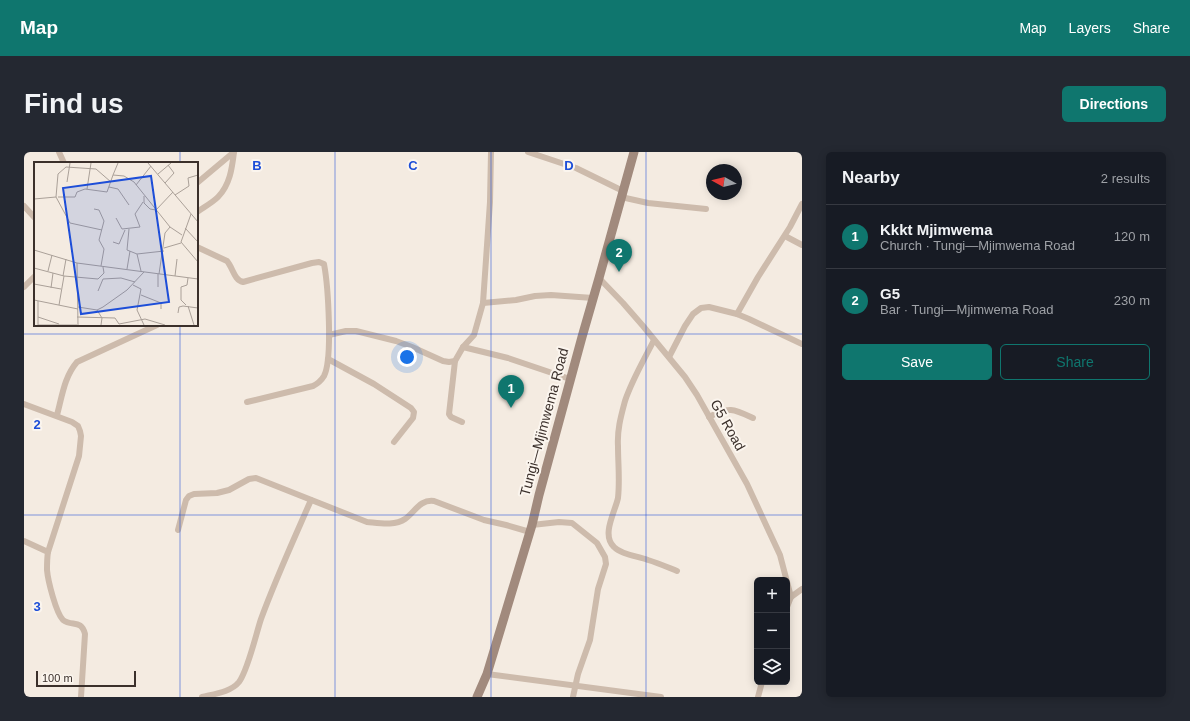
<!DOCTYPE html>
<meta charset="utf-8">
<style>
:root{--surface:#171b24;--page:#242831;--text:#f1f3f6;--muted:#9ea1a6;--line:#363941;--accent:#0f766e}
body{margin:0;font-family:Arial,sans-serif;background:var(--page);color:var(--text)}
.controls{position:absolute;right:12px;bottom:12px;display:grid;overflow:hidden;border-radius:6px;box-shadow:0 2px 10px #0003}
.controls button{width:36px;height:36px;display:grid;place-items:center;padding:0;border:0;border-bottom:1px solid var(--line);background:var(--surface);color:var(--text);font:20px sans-serif}
.compass{position:absolute;left:682px;top:12px;width:36px;height:36px;border-radius:50%;background:var(--surface);box-shadow:0 2px 10px #0003;rotate:278deg}
.scale{position:absolute;left:12px;bottom:10px;width:100px;box-sizing:border-box;padding-left:4px;border:2px solid #3b302b;border-top:0;font-size:11px;line-height:14px;white-space:nowrap;color:#3b302b;-webkit-text-stroke:3px #fbf5ee;paint-order:stroke}
.you{position:absolute;left:383px;top:205px;width:14px;height:14px;margin:-10px;border:3px solid #fff;border-radius:50%;background:#1a73e8;box-shadow:0 0 0 6px #1a73e833}
.badge{display:grid;place-items:center;width:26px;height:26px;border-radius:50%;background:var(--accent);color:#fff;font-size:13px;font-weight:700}
.pin{position:absolute;translate:-50% -33px;filter:drop-shadow(0 1px 2px #0008)}
.pin::after{content:'';position:absolute;top:21px;width:14px;height:12px;background:inherit;clip-path:polygon(0 0,100% 0,50% 100%)}
.list{margin:0;padding:0;list-style:none}
h2{display:flex;justify-content:space-between;align-items:center;height:52px;margin:0;padding:0 16px;font-size:17px}
h2 small{font-size:13px;font-weight:400;color:var(--muted)}
.list li{display:grid;grid-template-columns:26px 1fr auto;gap:12px;align-items:center;box-sizing:border-box;height:64px;padding:0 16px;border-top:1px solid var(--line)}
.list b{display:block;font-size:15px;white-space:nowrap}
.list p{margin:0;font-size:13px;white-space:nowrap;color:var(--muted)}
.list em{font-size:13px;font-style:normal;color:var(--muted)}
.actions{display:flex;gap:8px;padding:12px 16px}
.actions a{flex:1;padding:9px 0;border:1px solid var(--accent);border-radius:6px;text-align:center;font-size:14px;color:var(--accent)}
.actions .main{background:var(--accent);color:#fff}
.icon{flex:none;width:22px;height:22px;fill:none;stroke:currentColor;stroke-width:2;stroke-linecap:round;stroke-linejoin:round}
.map{position:relative;flex:none;width:778px;height:545px;overflow:hidden;border-radius:6px}
header{display:flex;align-items:center;gap:24px;box-sizing:border-box;height:56px;padding:0 20px;background:var(--accent);color:#fff}
header strong{font-size:19px}
nav{display:flex;gap:22px;margin-inline-start:auto;font-size:14px}
.intro{display:flex;align-items:center;justify-content:space-between;box-sizing:border-box;height:96px;padding:0 24px}
h1{margin:0;font-size:28px}
.button{padding:10px 18px;border-radius:6px;background:var(--accent);color:#fff;font-size:14px;font-weight:700}
main{display:flex;gap:24px;padding:0 24px}
aside{flex:1;background:var(--surface);border-radius:6px;box-shadow:0 2px 10px #0003}
.map>svg:first-child{display:block}
.lines{fill:none;stroke-linecap:round;stroke-linejoin:round}
.street{stroke:#cdbbac;stroke-width:6}
.secondary{stroke:#a18a7d;stroke-width:9}
.grid{fill:none;stroke:#1d4ed8;stroke-width:1;stroke-opacity:0.55}
.labels{text-anchor:middle;dominant-baseline:central;stroke-width:4;stroke-linejoin:round;paint-order:stroke}
.street-label{font-size:14px;fill:#3b302b;stroke:#fbf5ee}
.inset-road{fill:none;stroke:#aaa098;stroke-width:1}
.view{fill:#1d4ed8;fill-opacity:0.15;stroke:#1d4ed8;stroke-width:2}
.inset-edge{fill:none;stroke:#3b302b;stroke-width:2}
.grid-label{font-size:13px;text-anchor:middle;font-weight:bold;fill:#1d4ed8;stroke:#fbf5ee;stroke-width:4;stroke-linejoin:round;paint-order:stroke}
</style>
<header>
<strong>Map</strong>
<nav><a>Map</a><a>Layers</a><a>Share</a></nav>
</header>
<div class="intro"><h1>Find us</h1><a class="button">Directions</a></div>
<main>
<div class="map">
<svg width="778" height="545" viewBox="0 0 778 545">
<rect width="100%" height="100%" fill="#f4ebe1"/>
<g class="lines">
<g class="street">
<polyline points="35,0 40,11"/>
<polyline points="504,0 552,16 599,39"/>
<polyline points="173,31 210,0"/>
<polyline points="597,45 624,51 682,57"/>
<polyline points="0,54 11,66"/>
<path d="M173,60C180,55 188,51 194,45C206,33 208,16 210,0"/>
<polyline points="761,84 778,93"/>
<path d="M173,95L203,109C209,116 210,128 219,130L288,111L295,110L300,112C304,133 309,207 300,224C297,229 293,232 289,234L223,250"/>
<polyline points="575,126 599,151 619,174 661,225 673,243 723,332 756,403 767,445 763,455"/>
<polyline points="0,135 11,124"/>
<polyline points="459,151 492,148 511,144 527,143 569,146"/>
<polyline points="713,162 734,125 766,75 778,52"/>
<polyline points="305,183 322,179 332,179 372,189 388,195 419,209 425,210 431,209 439,195 450,183 459,151 466,50 467,0"/>
<path d="M630,188C620,208 608,228 601,249C597,264 593,278 594,294C594,312 596,328 594,346C591,360 577,383 590,395C598,403 614,404 624,408C634,411 643,415 653,419"/>
<polyline points="439,195 484,206 546,227"/>
<polyline points="645,205 661,174 669,162 677,156 685,155 713,162 725,167 778,192"/>
<polyline points="304,207 350,232 387,256 390,260 389,266 370,290"/>
<polyline points="431,209 425,262 427,265 438,270"/>
<path d="M0,252L48,270L54,274L56,279L57,284L55,304L24,400C23,406 23,412 23,418C24,429 32,461 39,468C48,475 57,467 61,482L57,545"/>
<path d="M33,263C38,245 40,225 53,210L133,173"/>
<path d="M685,265C705,254 710,257 729,266"/>
<polyline points="508,373 535,370 548,371 573,391 581,405 582,412 574,437 566,488 554,522 549,545"/>
<path d="M154,378L162,348L165,344L170,342L193,341L205,338L225,327L232,326L343,370C355,371 371,374 381,367C391,360 396,347 410,349L460,368L482,373L506,380"/>
<polyline points="0,389 24,400"/>
<polyline points="767,445 778,437"/>
<polyline points="463,522 637,545"/>
<path d="M178,545C190,542 207,540 215,530C224,518 232,482 237,467C252,426 270,387 287,348"/>
<polyline points="734,545 738,530"/>
</g>
<polyline class="secondary" points="453,545 463,522 508,373 515,343 558,185 575,126 610,0"/>
</g>
<path class="grid" d="M156,0V11M311,0V545M467,0V545M622,0V545M156,173V545M0,182H778M0,363H778"/>
<g class="labels">
<g class="street-label">
<text transform="translate(520 270) rotate(-75)">Tungi—Mjimwema Road</text>
<text transform="translate(704 273) rotate(61)">G5 Road</text>
</g>
</g>
<g transform="translate(10 10)">
<rect width="164" height="164" fill="#f4ebe1"/>
<path class="inset-road" d="M114,1L164,60M124,12L137,1M79,13L84,1M33,20L36,1M131,21L140,11L134,3M102,23L117,4M75,25L84,27L95,43M53,27L57,1M141,33L155,24L154,16L164,13M110,34V41L116,47L122,48L139,30M22,35L24,12L32,5L62,7L77,20M24,35H41L43,30L51,27L73,30L79,13L90,14L100,20L136,65L148,73M0,37L22,35L36,61L68,68M60,47L65,48L70,59L65,78L70,87L67,104M157,52L147,80L164,100M82,56L88,67L106,65L101,52L109,40M151,66L164,80M95,67L93,88L103,92L130,89M79,80L85,82L91,68M130,86L147,81M0,88L43,101L164,117M103,92L107,109M43,101L44,163M0,106L30,114L64,117L70,111L69,105M93,107L96,89M14,109L18,93M125,112L131,71L136,65M29,114L32,97M141,114L143,97M0,122L27,127M99,123L107,127L103,148L110,163M124,125V112M17,126L19,111M64,129L69,117L87,116L101,120M107,133L127,141V147M0,138L44,147M4,139V163M25,143L30,114M152,143L147,138V125L153,123L154,116M154,144L160,163M44,145L63,148L69,145L93,128L110,110M63,148L68,156L67,163M144,151L145,145L149,144L164,146M4,155L25,162M43,155L81,156L85,162L111,157L131,163M4,163H43"/>
<path class="view" d="M117,14L135,140L47,152L29,26Z"/>
<rect width="164" height="164" class="inset-edge"/>
</g>
<g class="grid-label">
<text x="233" y="18">B</text>
<text x="389" y="18">C</text>
<text x="545" y="18">D</text>
<text x="13" y="277">2</text>
<text x="13" y="459">3</text>
</g>
</svg>
<div class="controls">
<button>+</button>
<button>−</button>
<button><svg class="icon" aria-label="layers" viewBox="0 0 24 24"><path d="M12 4l9 5-9 5-9-5zM3 14l9 5 9-5"/></svg></button>
</div>
<svg class="compass" viewBox="-18 -18 36 36"><path d="M0-13l5 13h-10z" fill="#e53935"/><path d="M0 13l5-13h-10z" fill="#9ea1a6"/></svg>
<div class="scale">100 m</div>
<div class="you"></div>
<div class="pin badge" style="left:487px;top:256px">1</div>
<div class="pin badge" style="left:595px;top:120px">2</div>
</div>
<aside>
<h2>Nearby<small>2 results</small></h2>
<ul class="list">
<li><span class="badge">1</span><div><b>Kkkt Mjimwema</b><p>Church · Tungi—Mjimwema Road</p></div><em>120 m</em></li>
<li><span class="badge">2</span><div><b>G5</b><p>Bar · Tungi—Mjimwema Road</p></div><em>230 m</em></li>
</ul>
<div class="actions"><a class="main">Save</a><a>Share</a></div>
</aside>
</main>
